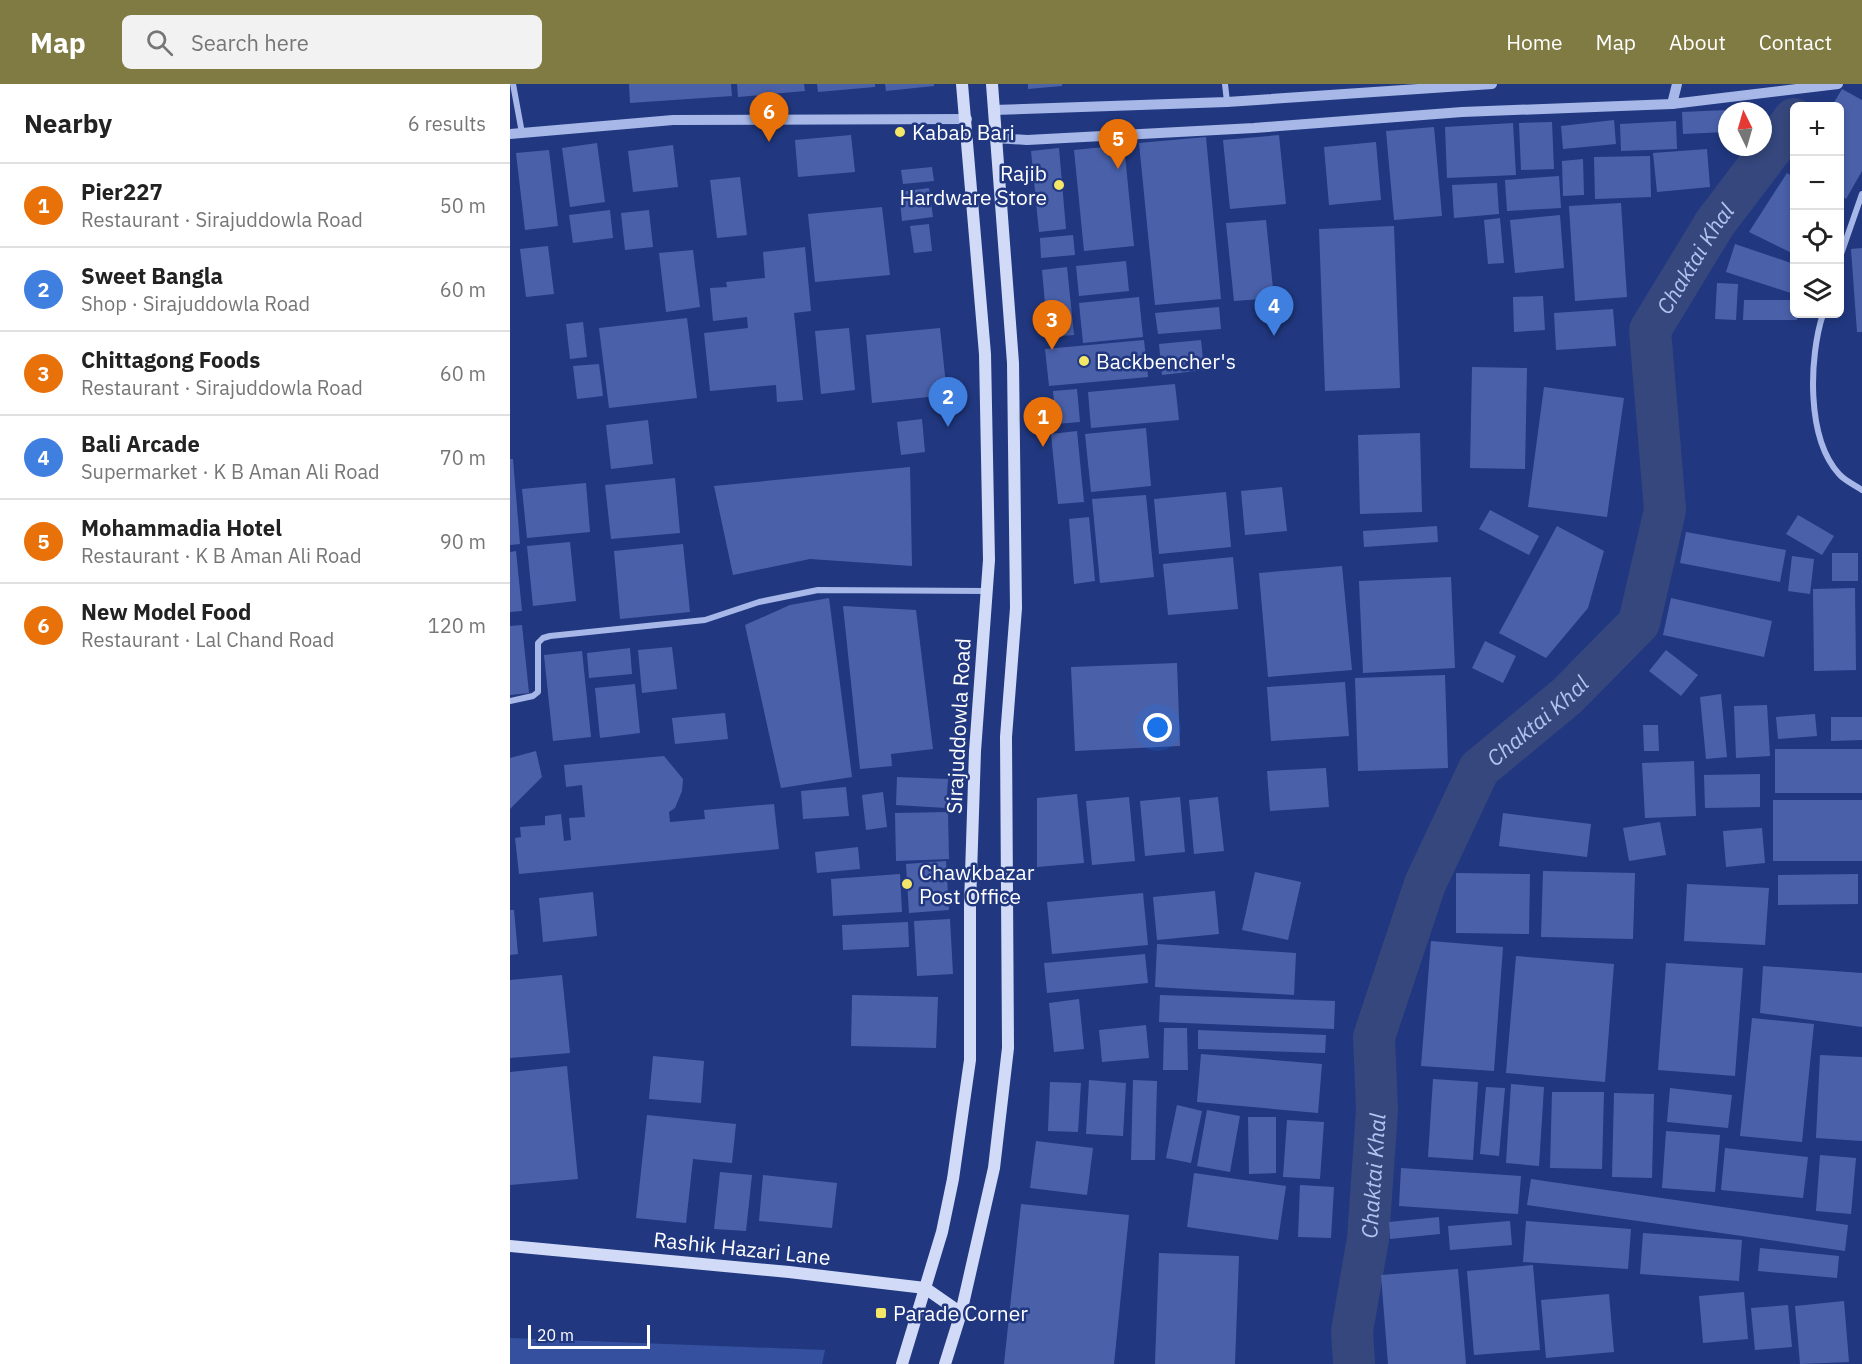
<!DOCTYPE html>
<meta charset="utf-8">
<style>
:root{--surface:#fff;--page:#f2f2f2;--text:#222;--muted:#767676;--line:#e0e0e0;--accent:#807b42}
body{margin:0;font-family:"IBM Plex Sans",sans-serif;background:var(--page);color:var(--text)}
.controls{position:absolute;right:18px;top:18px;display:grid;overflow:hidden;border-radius:9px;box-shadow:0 3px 9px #0003}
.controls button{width:54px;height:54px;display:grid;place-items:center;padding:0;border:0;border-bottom:2px solid var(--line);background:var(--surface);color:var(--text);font:30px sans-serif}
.compass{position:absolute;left:1208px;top:18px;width:54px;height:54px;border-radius:50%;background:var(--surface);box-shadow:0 3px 9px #0003;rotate:355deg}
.scale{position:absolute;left:18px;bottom:15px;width:122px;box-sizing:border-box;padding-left:6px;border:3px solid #fff;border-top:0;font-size:16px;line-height:21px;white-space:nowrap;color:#fff;-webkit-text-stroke:4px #213880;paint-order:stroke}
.you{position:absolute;left:648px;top:644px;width:21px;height:21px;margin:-15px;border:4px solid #fff;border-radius:50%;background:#1a73e8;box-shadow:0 0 0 9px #1a73e833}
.badge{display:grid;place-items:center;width:39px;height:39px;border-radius:50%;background:var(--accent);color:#fff;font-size:20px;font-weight:700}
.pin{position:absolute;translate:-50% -50px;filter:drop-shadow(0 2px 3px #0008)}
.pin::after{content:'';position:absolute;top:32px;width:21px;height:18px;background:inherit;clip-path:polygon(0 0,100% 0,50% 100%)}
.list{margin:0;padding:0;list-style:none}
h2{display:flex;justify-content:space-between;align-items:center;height:78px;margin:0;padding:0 24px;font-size:26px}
h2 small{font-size:20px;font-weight:400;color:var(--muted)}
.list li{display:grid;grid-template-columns:39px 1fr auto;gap:18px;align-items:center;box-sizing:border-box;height:84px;padding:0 24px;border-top:2px solid var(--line)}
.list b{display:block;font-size:22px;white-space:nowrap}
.list p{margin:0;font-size:20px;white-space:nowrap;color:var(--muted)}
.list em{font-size:20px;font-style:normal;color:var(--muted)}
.icon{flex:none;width:33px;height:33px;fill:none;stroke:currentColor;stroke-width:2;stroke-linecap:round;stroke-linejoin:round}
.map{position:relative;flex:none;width:1352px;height:1280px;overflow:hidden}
header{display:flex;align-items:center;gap:36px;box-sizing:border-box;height:84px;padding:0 30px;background:var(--accent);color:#fff}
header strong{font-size:28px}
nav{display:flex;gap:33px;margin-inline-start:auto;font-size:21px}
.search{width:420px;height:54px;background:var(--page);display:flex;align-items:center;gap:15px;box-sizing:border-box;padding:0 21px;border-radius:9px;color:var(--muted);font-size:22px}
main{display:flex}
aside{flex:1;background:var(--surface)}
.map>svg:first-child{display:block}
.green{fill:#35509e}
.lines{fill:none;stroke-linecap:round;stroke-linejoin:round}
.canal{stroke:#35477d;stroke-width:42}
.building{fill:#4a61aa}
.minor{stroke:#a7b8e8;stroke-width:6}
.tertiary{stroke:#a7b8e8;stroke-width:10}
.secondary{stroke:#d1daf6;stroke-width:12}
.poi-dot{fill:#f4e768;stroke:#213880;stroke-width:2}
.labels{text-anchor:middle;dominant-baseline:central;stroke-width:5;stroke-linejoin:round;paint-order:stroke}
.poi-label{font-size:21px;fill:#fff;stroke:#213880;text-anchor:start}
.street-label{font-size:21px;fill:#fff;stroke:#213880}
.water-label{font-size:22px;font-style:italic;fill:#b2c2ef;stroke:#213880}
</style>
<header>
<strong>Map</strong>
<div class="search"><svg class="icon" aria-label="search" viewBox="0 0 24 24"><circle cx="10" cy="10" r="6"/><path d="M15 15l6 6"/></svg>Search here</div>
<nav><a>Home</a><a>Map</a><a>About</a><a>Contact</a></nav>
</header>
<main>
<aside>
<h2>Nearby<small>6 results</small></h2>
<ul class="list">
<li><span class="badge" style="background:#e8710a">1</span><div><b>Pier227</b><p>Restaurant · Sirajuddowla Road</p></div><em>50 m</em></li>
<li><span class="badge" style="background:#3f7fe0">2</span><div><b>Sweet Bangla</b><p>Shop · Sirajuddowla Road</p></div><em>60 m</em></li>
<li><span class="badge" style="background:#e8710a">3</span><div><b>Chittagong Foods</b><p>Restaurant · Sirajuddowla Road</p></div><em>60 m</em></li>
<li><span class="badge" style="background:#3f7fe0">4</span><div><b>Bali Arcade</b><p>Supermarket · K B Aman Ali Road</p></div><em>70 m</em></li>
<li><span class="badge" style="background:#e8710a">5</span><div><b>Mohammadia Hotel</b><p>Restaurant · K B Aman Ali Road</p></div><em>90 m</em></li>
<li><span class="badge" style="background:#e8710a">6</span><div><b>New Model Food</b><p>Restaurant · Lal Chand Road</p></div><em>120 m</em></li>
</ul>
</aside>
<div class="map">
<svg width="1352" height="1280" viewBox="0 0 1352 1280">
<rect width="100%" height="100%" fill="#213880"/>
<polygon class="green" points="0,1254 315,1266 312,1280 0,1280"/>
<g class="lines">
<path class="canal" id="s1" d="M844,1280L842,1247L858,1155L867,1026L864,953L915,800L969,685L1057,612L1129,539L1155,426L1140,246L1205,139L1284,35"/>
</g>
<g class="building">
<polygon points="119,0 221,0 222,12 120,19"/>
<polygon points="227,0 294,0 295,7 228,13"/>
<polygon points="307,0 365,0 365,3 308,8"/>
<polygon points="375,0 424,0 424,2 376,7"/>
<polygon points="518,0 552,0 552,2 518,5"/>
<polygon points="1332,5 1352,16 1352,87 1336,115 1330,111 1330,22 1322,22"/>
<polygon points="1217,26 1217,48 1173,50 1172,28"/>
<polygon points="1104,36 1106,60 1053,65 1051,42"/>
<polygon points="1166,37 1167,65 1111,67 1110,40"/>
<polygon points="1042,38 1044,85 1011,86 1009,39"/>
<polygon points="1003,39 1006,91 937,94 935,43"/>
<polygon points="924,43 932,132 884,136 876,47"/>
<polygon points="341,51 345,88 288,93 285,56"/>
<polygon points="769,51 776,120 720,125 713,56"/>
<polygon points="696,53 711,215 645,221 629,59"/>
<polygon points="866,58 871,116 819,121 814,63"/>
<polygon points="87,59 95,118 60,123 52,64"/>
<polygon points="163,61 168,103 123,108 118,67"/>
<polygon points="614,61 624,162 574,167 564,66"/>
<polygon points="549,64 556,145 529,148 521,67"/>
<polygon points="1197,65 1200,103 1147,108 1143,69"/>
<polygon points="39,66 48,142 15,146 6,69"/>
<polygon points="1140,72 1141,113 1085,115 1084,73"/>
<polygon points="1073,75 1074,111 1053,112 1052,77"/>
<polygon points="422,83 424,97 393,100 391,86"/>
<polygon points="1277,89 1284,93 1284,170 1239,148"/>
<polygon points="1049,92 1051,124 997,127 995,96"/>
<polygon points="230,93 237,151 207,154 200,96"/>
<polygon points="987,99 989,130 944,134 942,101"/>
<polygon points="419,104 423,133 392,137 389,108"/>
<polygon points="1111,119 1117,213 1065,217 1059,122"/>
<polygon points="372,123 380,191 305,198 298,130"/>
<polygon points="100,126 103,154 63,159 59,131"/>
<polygon points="139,126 143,163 115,166 111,129"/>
<polygon points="1050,131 1054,184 1005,189 1000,136"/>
<polygon points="990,134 994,179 978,180 974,136"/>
<polygon points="756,136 764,214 724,217 716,139"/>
<polygon points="419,140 422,167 404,169 400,142"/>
<polygon points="884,142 890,304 815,307 809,145"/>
<polygon points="563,151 565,171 531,174 530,154"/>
<polygon points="1225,160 1284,180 1284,210 1216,188"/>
<polygon points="38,162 44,210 16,213 10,165"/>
<polygon points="295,163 301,227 284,229 293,316 267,318 266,301 200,307 194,249 238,244 237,233 203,237 200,204 217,203 216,198 255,194 253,168"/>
<polygon points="1352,164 1352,248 1347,248 1341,165"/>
<polygon points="183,166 190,223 156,228 149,169"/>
<polygon points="616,177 619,207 569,212 566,182"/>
<polygon points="557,183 564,251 538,253 532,186"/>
<polygon points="1207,199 1228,200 1226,236 1205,235"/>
<polygon points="1033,212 1035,246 1004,248 1003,213"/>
<polygon points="629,213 633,253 573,259 569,219"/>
<polygon points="1234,216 1284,216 1287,236 1233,236"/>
<polygon points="709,223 711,245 648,250 645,229"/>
<polygon points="1103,225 1106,262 1046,266 1044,229"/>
<polygon points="177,234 187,314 99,324 89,244"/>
<polygon points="73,238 77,273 60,275 56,240"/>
<polygon points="339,244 345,306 311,310 305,247"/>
<polygon points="430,244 437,311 362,319 356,251"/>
<polygon points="634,256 638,293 539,302 535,265"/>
<polygon points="691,256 694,286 652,291 649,260"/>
<polygon points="89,280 93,312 67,315 63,282"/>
<polygon points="962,283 1017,284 1015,385 960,384"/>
<polygon points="665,300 669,336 581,344 578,308"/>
<polygon points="1034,303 1114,314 1097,433 1018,423"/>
<polygon points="567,305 570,338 546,340 543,307"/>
<polygon points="412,335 415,368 391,371 387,338"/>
<polygon points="138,336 143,380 101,385 96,341"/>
<polygon points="636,344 641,402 581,408 575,350"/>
<polygon points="567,347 574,418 548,420 541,350"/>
<polygon points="910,349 912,428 850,430 848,351"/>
<polygon points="0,375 3,375 10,460 0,461"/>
<polygon points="400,383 402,482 300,475 223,491 204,402"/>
<polygon points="165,394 170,449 101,455 95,401"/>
<polygon points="76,399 80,448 17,454 12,405"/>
<polygon points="772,403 777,447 735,451 731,407"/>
<polygon points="716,408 721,463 649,470 644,415"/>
<polygon points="636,411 644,493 590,499 582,415"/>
<polygon points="980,426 1029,452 1019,471 969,445"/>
<polygon points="1288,431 1324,452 1312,471 1276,450"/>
<polygon points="579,433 585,497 564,500 559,435"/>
<polygon points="927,442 928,458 854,463 853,447"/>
<polygon points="1047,442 1094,467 1078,524 1036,574 989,549"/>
<polygon points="1176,448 1276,466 1270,498 1170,479"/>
<polygon points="60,458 66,517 23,522 17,462"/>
<polygon points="173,460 180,528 110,535 104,467"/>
<polygon points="6,467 12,527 0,528 0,468"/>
<rect x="1322" y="469" width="26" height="28"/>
<polygon points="1282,472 1304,475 1300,510 1278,507"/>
<polygon points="723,473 728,525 658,531 653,480"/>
<polygon points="832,482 842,586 758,593 749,489"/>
<polygon points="941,493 945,584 853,589 849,497"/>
<polygon points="1345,504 1346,586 1304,587 1303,505"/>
<polygon points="319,514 342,693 271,704 235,541 280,521"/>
<polygon points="1161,514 1262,537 1254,573 1153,551"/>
<polygon points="333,522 406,526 423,665 381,670 382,682 350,685"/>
<polygon points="12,541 19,609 0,611 0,542"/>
<polygon points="975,557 1006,572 993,599 962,584"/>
<polygon points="162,563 167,605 132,609 128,566"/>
<polygon points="120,564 122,590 79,594 77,569"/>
<polygon points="1156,566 1188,591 1171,612 1139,587"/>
<polygon points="72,567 81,653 43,657 34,571"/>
<polygon points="667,579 670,662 565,667 561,583"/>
<polygon points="935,591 938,684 848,687 845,594"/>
<polygon points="835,598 839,652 761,657 757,603"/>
<polygon points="125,600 130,649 90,654 85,604"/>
<polygon points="1211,610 1217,673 1196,675 1190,613"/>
<polygon points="1257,621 1260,672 1226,674 1224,622"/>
<polygon points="215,629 218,655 165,660 162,634"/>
<polygon points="1305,630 1307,652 1268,655 1266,633"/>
<polygon points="1321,633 1352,633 1352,656 1321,657"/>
<polygon points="1133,641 1148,641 1149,667 1134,667"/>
<rect x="1265" y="665" width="87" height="44"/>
<polygon points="26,667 32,693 0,725 0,674"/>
<polygon points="154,672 173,695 172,707 165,724 159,728 160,738 195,735 194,726 264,720 269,765 9,790 5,754 11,753 10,743 35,741 35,732 51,730 54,757 61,756 59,734 75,733 72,701 56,703 54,681"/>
<polygon points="1184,677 1186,732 1135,734 1132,679"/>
<polygon points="816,684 819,723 760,727 757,687"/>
<polygon points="1250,690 1250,723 1195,724 1194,691"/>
<polygon points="387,693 438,695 436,724 386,721"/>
<polygon points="336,703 339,732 293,735 291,707"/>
<polygon points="373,708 377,743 356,746 352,711"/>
<polygon points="567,710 574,779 527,783 527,714"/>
<polygon points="619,713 625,777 582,781 576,717"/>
<polygon points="670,713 675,768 635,772 630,717"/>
<polygon points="708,713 714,767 684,770 679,716"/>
<rect x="1263" y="716" width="89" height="61"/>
<polygon points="438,728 439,775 386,777 385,729"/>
<polygon points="993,729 1081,740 1077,773 989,762"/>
<polygon points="1150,738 1156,771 1119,777 1113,744"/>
<polygon points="1252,744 1255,779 1216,783 1213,747"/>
<polygon points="348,763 350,785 307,789 305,768"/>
<polygon points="436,777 439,826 399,829 396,780"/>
<polygon points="1033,787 1125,789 1123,855 1031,853"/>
<polygon points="745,788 791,798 778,856 732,846"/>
<polygon points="946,789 1020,790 1019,850 946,849"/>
<polygon points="390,790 392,828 323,832 321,795"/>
<polygon points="1348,790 1348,820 1268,821 1268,791"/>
<polygon points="1177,800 1259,804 1255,861 1174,857"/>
<polygon points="705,807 709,850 647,856 643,813"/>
<polygon points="83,808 87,852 33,858 29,814"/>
<polygon points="633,809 638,861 542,870 537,818"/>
<polygon points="0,826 4,826 8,870 0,871"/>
<polygon points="440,835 443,890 407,892 404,837"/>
<polygon points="398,838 399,863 333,866 332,841"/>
<polygon points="921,857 993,863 984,987 911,982"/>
<polygon points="647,860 786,869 784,911 645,903"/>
<polygon points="635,870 638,899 537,909 534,879"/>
<polygon points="1006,872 1104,880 1095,998 996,989"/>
<polygon points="1156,879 1233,884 1225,992 1148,986"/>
<polygon points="1253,882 1352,889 1352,943 1250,929"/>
<polygon points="52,891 60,969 0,974 0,896"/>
<polygon points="342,911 428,913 426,964 341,962"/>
<polygon points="650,911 825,917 824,945 649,938"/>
<polygon points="569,915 574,965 544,968 539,919"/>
<polygon points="1242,934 1304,940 1292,1058 1230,1052"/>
<polygon points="636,941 639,974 592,978 589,946"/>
<polygon points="654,944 677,944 678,986 653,986"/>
<polygon points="688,946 816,951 815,969 688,965"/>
<polygon points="691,970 812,980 808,1029 687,1018"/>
<polygon points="1310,971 1352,973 1352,1057 1306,1054"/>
<polygon points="143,972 194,977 191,1019 139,1015"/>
<polygon points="57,982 68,1095 0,1101 0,988"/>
<polygon points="923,995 968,998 963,1076 918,1073"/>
<polygon points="579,996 616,999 613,1052 576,1050"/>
<polygon points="623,996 647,997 645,1076 621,1076"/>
<polygon points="540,998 571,999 568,1048 538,1047"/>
<polygon points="1001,1000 1034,1003 1029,1082 996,1079"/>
<polygon points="976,1003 995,1004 989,1072 970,1070"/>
<polygon points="1160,1004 1222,1011 1218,1044 1157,1038"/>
<polygon points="1042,1008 1094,1008 1092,1085 1040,1084"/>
<polygon points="1104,1009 1144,1010 1142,1094 1102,1093"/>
<polygon points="667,1021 692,1027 681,1079 656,1074"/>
<polygon points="697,1026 730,1032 720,1088 687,1082"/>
<polygon points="137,1031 226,1040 222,1079 183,1075 176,1139 126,1134"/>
<polygon points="738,1033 766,1033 766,1089 739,1090"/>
<polygon points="777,1036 814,1038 810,1095 773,1093"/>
<polygon points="1156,1047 1210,1051 1205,1108 1152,1104"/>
<polygon points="526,1057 583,1064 577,1111 520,1104"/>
<polygon points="1215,1064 1298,1073 1293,1114 1211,1106"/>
<polygon points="1310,1071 1346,1074 1341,1130 1306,1127"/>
<polygon points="891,1084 1011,1092 1008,1130 889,1122"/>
<polygon points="210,1088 242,1091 236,1147 204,1145"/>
<polygon points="684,1089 776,1102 768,1156 677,1143"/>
<polygon points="253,1091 327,1099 322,1144 249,1137"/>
<polygon points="1021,1095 1338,1141 1335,1167 1017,1121"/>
<polygon points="790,1101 824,1103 821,1154 788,1153"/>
<polygon points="511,1120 619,1131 604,1280 494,1280"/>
<polygon points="929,1133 930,1150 880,1155 879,1138"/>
<polygon points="1000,1137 1002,1161 940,1166 938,1142"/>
<polygon points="1016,1137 1121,1145 1118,1185 1013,1178"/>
<polygon points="1133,1149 1232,1156 1229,1197 1130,1190"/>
<polygon points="1250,1164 1329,1172 1327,1194 1248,1187"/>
<polygon points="649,1169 729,1172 725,1280 645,1280"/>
<polygon points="1023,1181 1030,1266 964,1271 957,1187"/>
<polygon points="948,1185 956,1280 878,1280 871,1191"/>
<polygon points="1234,1208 1238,1255 1193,1259 1189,1212"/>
<polygon points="1099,1210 1104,1268 1036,1274 1031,1216"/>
<polygon points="1334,1217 1339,1278 1290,1280 1285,1222"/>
<polygon points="1278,1221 1282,1263 1245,1266 1241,1224"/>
</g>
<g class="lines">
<g class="minor">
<polyline points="3,0 12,49"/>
<polyline points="715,0 717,18"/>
<polyline points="1330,173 1352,110"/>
<path d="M1313,230C1299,273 1296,354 1329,390C1335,397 1345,401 1352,406"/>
<polyline points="0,617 23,612 28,608 28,559 33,554 40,552 195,536 249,518 308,506 476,507"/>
</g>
<g class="tertiary">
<polyline points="1162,20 1167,0"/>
<polyline points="483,26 717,18 982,0"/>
<polyline points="0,50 163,36 457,35"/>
<polyline points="485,54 517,56 744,44 952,28 1162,20 1328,0"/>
</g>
<g class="secondary">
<polyline points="0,1162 279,1188 415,1204 451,1229"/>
<polyline points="392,1280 432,1148 443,1095 460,976 460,821 465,667 479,476 475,270 452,0"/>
<polyline points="435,1280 451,1229 484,1084 498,964 496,653 506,524 503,279 482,0"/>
</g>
</g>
<g class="poi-dot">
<circle cx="390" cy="48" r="6"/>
<circle cx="549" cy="101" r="6"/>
<circle cx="574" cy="277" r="6"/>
<circle cx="397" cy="800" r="6"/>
<rect x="365" y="1223" width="12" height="12" rx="3"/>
</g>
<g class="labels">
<g class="poi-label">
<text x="402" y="48">Kabab Bari</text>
<text x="537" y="89" text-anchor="end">Rajib<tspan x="537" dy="24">Hardware Store</tspan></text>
<text x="586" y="277">Backbencher's</text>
<text x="409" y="788">Chawkbazar<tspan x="409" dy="24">Post Office</tspan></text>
<text x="383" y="1229">Parade Corner</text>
</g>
<g class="street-label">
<text transform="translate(448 642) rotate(-87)">Sirajuddowla Road</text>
<text transform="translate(232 1164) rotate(6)">Rashik Hazari Lane</text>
</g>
<g class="water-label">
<text stroke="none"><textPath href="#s1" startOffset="1215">Chaktai Khal</textPath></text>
<text stroke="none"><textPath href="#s1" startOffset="693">Chaktai Khal</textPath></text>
<text stroke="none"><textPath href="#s1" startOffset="190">Chaktai Khal</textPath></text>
</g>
</g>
</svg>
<div class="controls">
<button>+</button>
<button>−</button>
<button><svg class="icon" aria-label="locate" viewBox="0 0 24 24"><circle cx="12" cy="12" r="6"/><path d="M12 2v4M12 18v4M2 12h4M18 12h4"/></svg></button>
<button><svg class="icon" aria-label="layers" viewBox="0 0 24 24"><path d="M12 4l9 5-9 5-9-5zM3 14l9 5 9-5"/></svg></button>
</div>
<svg class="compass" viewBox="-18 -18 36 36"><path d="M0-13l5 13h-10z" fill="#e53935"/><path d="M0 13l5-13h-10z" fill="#767676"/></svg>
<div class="scale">20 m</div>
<div class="you"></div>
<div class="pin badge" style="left:533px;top:363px;background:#e8710a">1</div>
<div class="pin badge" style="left:438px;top:343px;background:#3f7fe0">2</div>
<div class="pin badge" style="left:542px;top:266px;background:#e8710a">3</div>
<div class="pin badge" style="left:764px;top:252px;background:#3f7fe0">4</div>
<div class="pin badge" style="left:608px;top:85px;background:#e8710a">5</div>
<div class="pin badge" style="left:259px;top:58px;background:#e8710a">6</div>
</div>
</main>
